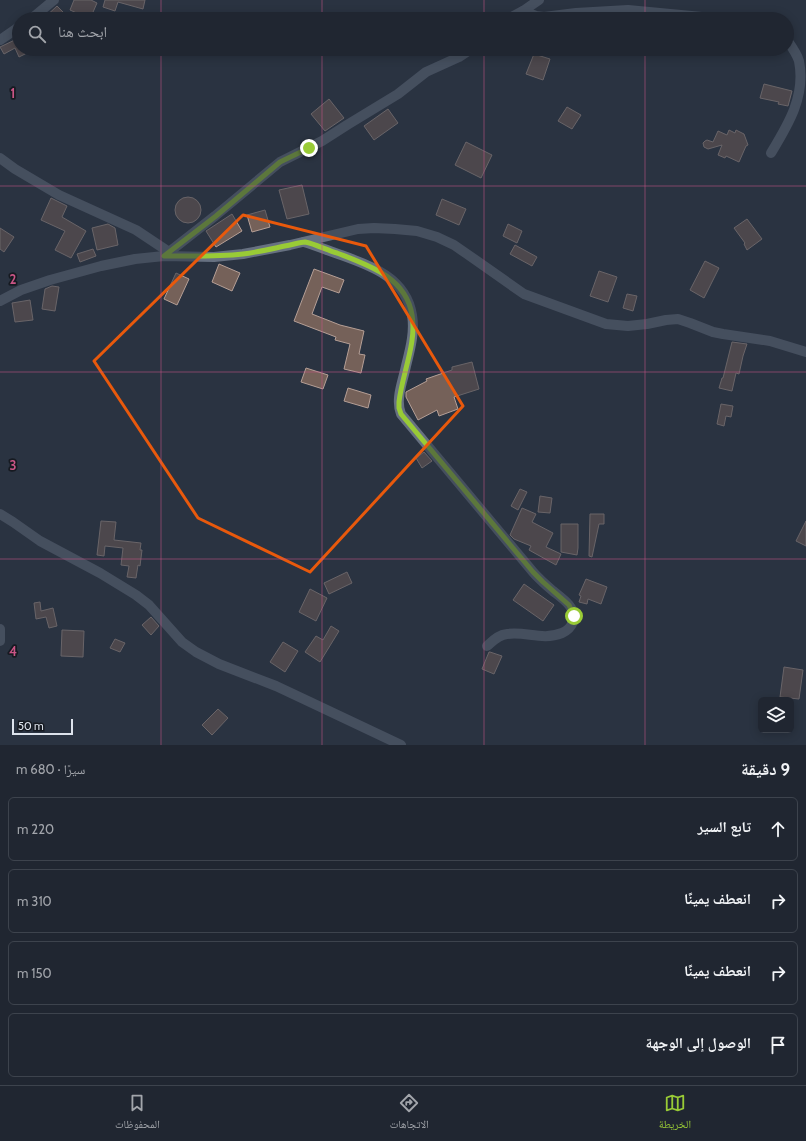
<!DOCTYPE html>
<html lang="ar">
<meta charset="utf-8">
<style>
:root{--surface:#202631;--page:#2d323d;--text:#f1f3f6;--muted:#a2a5ab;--line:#3d434d;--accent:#99cb36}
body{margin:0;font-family:Cabin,"Noto Naskh Arabic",sans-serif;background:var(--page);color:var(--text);direction:rtl}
.controls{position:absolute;right:12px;bottom:12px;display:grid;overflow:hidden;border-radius:6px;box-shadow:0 2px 10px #0003}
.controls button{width:36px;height:36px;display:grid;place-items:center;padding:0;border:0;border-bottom:1px solid var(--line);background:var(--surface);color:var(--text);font:20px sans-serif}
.scale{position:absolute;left:12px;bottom:10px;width:61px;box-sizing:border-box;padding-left:4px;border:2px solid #dde3ec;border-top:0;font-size:11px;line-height:14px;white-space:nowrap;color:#dde3ec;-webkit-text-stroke:3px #161a21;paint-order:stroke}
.stop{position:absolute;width:12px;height:12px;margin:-9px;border:3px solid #99cb36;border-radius:50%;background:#fff}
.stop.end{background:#99cb36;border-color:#fff;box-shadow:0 1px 4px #0008}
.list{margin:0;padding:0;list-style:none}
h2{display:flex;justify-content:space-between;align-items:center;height:52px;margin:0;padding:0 16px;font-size:17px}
h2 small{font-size:13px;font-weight:400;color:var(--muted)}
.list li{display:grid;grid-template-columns:26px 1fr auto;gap:12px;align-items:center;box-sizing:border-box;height:64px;margin:0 8px 8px;padding:0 8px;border:1px solid var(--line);border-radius:6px}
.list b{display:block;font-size:15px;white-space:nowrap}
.list em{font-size:13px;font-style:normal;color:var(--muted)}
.icon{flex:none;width:22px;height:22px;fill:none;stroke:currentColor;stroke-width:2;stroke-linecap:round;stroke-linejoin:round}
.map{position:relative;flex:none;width:806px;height:745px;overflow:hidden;direction:ltr}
.search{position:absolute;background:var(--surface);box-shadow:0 2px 10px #0003;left:12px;right:12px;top:12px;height:44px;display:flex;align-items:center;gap:10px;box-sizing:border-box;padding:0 14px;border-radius:22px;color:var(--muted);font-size:15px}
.sheet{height:340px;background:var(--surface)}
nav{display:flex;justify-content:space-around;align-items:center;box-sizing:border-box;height:56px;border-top:1px solid var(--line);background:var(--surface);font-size:11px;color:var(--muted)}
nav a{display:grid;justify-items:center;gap:2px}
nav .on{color:var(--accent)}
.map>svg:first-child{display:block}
.building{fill:#756159;stroke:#b59f96}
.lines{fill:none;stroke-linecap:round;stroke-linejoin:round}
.street{stroke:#677181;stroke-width:10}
.route{stroke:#99cb36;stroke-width:5}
.marked{fill:none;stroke:#e8590c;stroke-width:3;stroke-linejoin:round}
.grid{fill:none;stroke:#ca5586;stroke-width:1;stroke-opacity:0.55}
.grid-label{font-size:13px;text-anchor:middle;font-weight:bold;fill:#ca5586;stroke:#161a21;stroke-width:3.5;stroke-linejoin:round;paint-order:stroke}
</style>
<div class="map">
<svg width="806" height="745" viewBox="0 0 806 745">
<rect width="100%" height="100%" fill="#2a3341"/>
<g class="building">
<polygon points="74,0 91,0 97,3 90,19 70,10"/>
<polygon points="105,0 145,0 143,9 118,2 115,11 103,7"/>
<polygon points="57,6 63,12 56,19 43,19"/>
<polygon points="19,38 19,49 35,49 19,57 15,48 4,54 0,47"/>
<polygon points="534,54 550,59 543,80 526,74"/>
<polygon points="764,84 792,91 788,106 778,104 779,102 760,98"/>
<polygon points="329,99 344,118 325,131 311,114"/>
<polygon points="567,107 581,115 572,129 558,121"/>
<polygon points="388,109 398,123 374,140 364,126"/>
<polygon points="729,130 735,133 736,130 744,134 748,145 746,146 739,162 726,156 725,158 718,155 722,145 708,149 704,147 703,143 705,141 707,140 713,142 718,131 727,135"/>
<polygon points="466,142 492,155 481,178 455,165"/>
<polygon points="302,185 309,214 287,219 279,190"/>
<circle cx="188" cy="210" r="13"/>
<polygon points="51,198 67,206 62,217 86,231 71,258 55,250 65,231 41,220"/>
<polygon points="442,199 466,209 459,225 436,215"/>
<polygon points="265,210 270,227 252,232 247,215"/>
<polygon points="232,214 242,231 216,247 206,231"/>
<polygon points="747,219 762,239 747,250 744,244 745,243 734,228"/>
<polygon points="108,224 115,228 118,245 97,250 92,228"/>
<polygon points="508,224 522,231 517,243 503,236"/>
<polygon points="0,228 14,237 4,252 0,249"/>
<polygon points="515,245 537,257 532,266 510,254"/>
<polygon points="93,249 96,256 80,262 77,254"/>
<polygon points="705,261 719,268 704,298 690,290"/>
<polygon points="219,264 240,273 232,291 212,282"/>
<polygon points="314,269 344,280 339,293 322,287 312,314 340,325 364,331 359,354 365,355 361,373 344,369 350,344 335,340 336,337 294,321"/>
<polygon points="599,271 617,277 608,302 590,296"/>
<polygon points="176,273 189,279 177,305 164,299"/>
<polygon points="52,286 59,287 55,311 42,309 45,289"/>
<polygon points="627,294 637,296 633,311 623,308"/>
<polygon points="30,300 33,320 15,322 12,303"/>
<polygon points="732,342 747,344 743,356 739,374 736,373 732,391 719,388 722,378 723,378"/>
<polygon points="472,362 479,389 454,397 458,409 439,416 437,410 418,420 406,397 406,392 427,381 426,379 452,370 452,367"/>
<polygon points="306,368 328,375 323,389 301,382"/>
<polygon points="348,388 371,395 368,408 344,401"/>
<polygon points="721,404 733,406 731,417 726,416 724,426 717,424"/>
<polygon points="424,452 432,461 422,468 416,458"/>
<polygon points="520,489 527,492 518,510 511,506"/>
<polygon points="540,496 552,498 550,513 538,512"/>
<polygon points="522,508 536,514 532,522 553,533 546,547 561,554 556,565 529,550 531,546 514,539 510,535"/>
<polygon points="590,514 604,514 604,524 599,524 592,557 589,556"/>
<polygon points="101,521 116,522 114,540 141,543 140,550 142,550 140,566 138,565 136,578 127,577 129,566 121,565 123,548 105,546 104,556 97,555"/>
<polygon points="806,521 806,546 796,541"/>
<polygon points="561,524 578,524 578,548 577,555 561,552"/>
<polygon points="347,572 352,583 329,594 324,583"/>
<polygon points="586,579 607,587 601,604 588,599 587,604 579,602 581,596 579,595"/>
<polygon points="524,584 554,605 543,621 513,600"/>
<polygon points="310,589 327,598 316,621 299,612"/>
<polygon points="40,602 41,611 53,608 57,626 49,628 46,617 36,619 34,603"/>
<polygon points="151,617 159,626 151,635 142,625"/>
<polygon points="331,626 339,631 320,662 305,652 316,636 323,640"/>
<polygon points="62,630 84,631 83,657 61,656"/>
<polygon points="115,639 125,643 120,652 110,648"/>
<polygon points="283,642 298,651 285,672 270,662"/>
<polygon points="489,652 490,652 502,656 494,674 482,669"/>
<polygon points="784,667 803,670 799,699 780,697"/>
<polygon points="218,709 228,718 212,735 202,725"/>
</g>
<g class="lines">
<g class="street">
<polyline points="523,11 536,16 544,17 576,13 628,10 723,19"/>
<polyline points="31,19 54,0"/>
<polyline points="508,19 523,11 539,0"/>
<polyline points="0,40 19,27"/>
<path d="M771,153C788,125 806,96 799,61C797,54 792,47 787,40"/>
<polyline points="0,158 15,169 59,195 136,230 169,252"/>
<path d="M304,242C317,246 329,251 341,255C372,266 406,278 412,315C415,332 410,350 406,366C403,381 395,399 401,414L533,572C539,579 546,585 553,591C558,595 565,600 569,605C573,610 575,616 573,622C571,627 567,631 562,633C542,641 526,631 507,634C498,635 493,641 487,646"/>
<polyline points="164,256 215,216 280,162 322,141 347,125 398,94 426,72 459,57 471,49"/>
<polyline points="0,301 21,290 50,280 101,266 135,259 164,256 214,257 243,254 290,245 358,229 374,228 395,229 417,231 437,237 454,245 467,254 524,294 606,324 628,326 647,324 666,320 678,319 690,323 713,332 723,334 770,341 806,352"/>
<polyline points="0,514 13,522 40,541 100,573 136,595 149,605 182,642 196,652 219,664 276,686 310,702 401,745"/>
<polyline points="0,629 0,641"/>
</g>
</g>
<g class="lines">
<path class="route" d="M309,148L280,162L216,216L164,256C190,256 216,257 243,254C259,252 275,248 290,245C295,244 301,242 305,242C315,244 327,250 337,253C368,265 406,277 412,315C417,343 402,374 399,402V408L401,414L533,572L543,582L569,605L574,616"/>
</g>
<path d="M0 0H806V745H0ZM243,215L366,246L463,406L310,572L198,518L94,361Z" fill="#2a3341" fill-opacity=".55" fill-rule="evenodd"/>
<path class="marked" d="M243,215L366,246L463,406L310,572L198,518L94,361Z"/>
<path class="grid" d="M161,0V19M322,0V19M484,0V19M645,0V19M161,49V745M322,49V745M484,49V745M645,49V745M0,186H806M0,372H806M0,559H806"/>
<g class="grid-label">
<text x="13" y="98">1</text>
<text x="13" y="284">2</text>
<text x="13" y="470">3</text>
<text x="13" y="656">4</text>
</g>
</svg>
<div class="controls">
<button><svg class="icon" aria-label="layers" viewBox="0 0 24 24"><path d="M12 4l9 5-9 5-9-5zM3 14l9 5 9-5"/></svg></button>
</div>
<div class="scale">50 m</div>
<div class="stop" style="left:574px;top:616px"></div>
<div class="stop end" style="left:309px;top:148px"></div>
<div class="search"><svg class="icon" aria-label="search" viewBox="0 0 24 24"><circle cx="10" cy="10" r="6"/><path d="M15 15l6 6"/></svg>ابحث هنا</div>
</div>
<section class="sheet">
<h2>9 دقيقة<small>سيرًا · 680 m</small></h2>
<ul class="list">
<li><svg class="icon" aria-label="ahead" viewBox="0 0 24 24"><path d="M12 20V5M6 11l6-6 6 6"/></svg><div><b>تابع السير</b></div><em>220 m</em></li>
<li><svg class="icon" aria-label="right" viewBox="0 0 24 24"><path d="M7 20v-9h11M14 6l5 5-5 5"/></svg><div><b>انعطف يمينًا</b></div><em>310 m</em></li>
<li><svg class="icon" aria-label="right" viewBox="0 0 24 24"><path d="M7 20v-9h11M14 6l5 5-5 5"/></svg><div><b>انعطف يمينًا</b></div><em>150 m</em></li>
<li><svg class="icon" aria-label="arrive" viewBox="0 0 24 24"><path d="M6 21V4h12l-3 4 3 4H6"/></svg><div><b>الوصول إلى الوجهة</b></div></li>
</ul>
</section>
<nav>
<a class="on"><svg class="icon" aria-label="map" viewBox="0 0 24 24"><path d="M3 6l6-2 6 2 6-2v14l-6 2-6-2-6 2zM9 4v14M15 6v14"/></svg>الخريطة</a>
<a><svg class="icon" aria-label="directions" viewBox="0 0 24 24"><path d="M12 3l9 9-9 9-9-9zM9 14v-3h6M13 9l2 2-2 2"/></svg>الاتجاهات</a>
<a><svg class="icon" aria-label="saved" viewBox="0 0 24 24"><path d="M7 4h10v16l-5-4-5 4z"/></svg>المحفوظات</a>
</nav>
